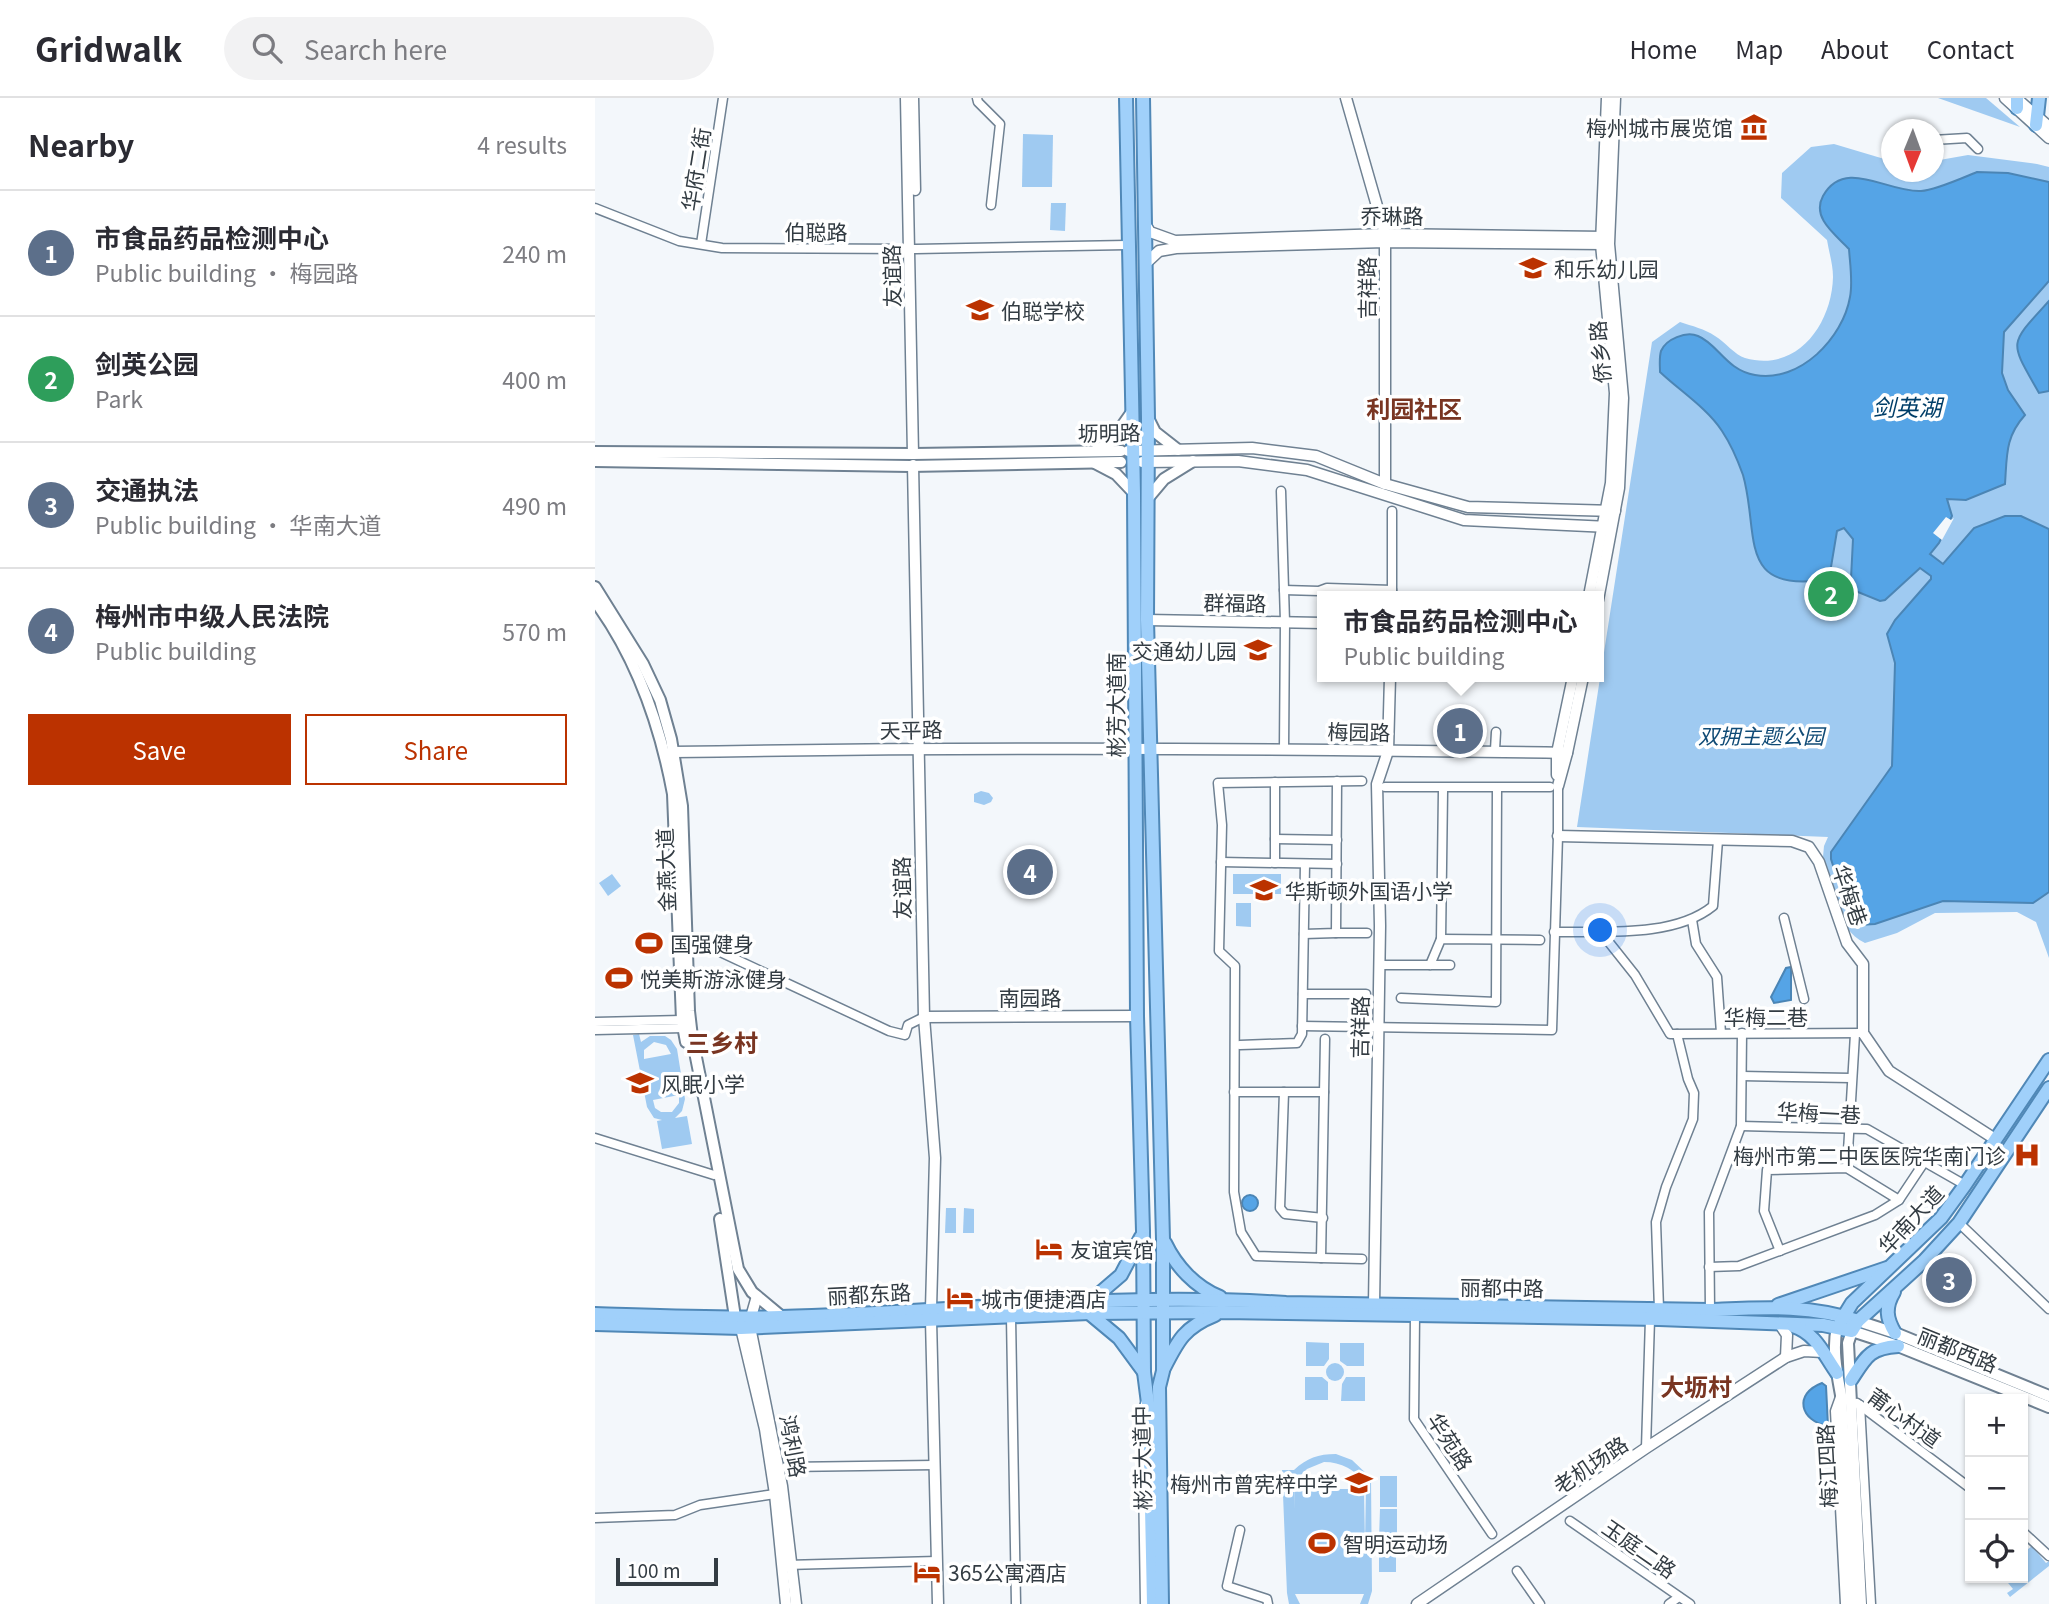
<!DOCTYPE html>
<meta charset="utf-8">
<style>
:root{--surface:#fff;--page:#f2f2f3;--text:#2b2b33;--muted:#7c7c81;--line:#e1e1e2;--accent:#bb3200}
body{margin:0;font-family:Georgia,"Noto Sans SC",serif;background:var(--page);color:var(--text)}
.controls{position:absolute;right:21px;bottom:21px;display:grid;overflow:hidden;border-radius:0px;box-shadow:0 2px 5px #0004}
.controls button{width:63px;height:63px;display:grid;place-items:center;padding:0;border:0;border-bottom:2px solid var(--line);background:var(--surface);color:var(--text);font:35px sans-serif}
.compass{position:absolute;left:1286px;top:21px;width:63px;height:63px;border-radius:50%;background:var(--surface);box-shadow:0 2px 5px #0004;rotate:181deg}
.scale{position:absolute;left:21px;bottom:18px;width:102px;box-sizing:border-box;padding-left:7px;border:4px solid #333c43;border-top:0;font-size:19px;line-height:24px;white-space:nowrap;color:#333c43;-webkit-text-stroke:5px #fff;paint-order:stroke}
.you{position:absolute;left:1006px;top:833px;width:24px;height:24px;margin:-18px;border:5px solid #fff;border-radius:50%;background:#1a73e8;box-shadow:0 0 0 10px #1a73e833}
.badge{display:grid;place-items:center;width:46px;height:46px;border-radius:50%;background:var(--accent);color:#fff;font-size:23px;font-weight:700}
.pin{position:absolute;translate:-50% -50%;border:4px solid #fff;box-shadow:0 2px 7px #0006}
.popup{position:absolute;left:722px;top:493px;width:287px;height:91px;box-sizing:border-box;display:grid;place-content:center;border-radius:0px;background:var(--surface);filter:drop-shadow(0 2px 5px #0005);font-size:23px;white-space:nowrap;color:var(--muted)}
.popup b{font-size:26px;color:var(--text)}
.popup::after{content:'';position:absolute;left:50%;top:100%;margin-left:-14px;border:14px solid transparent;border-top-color:var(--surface)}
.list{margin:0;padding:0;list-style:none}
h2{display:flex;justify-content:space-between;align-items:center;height:91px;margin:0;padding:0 28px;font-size:30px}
h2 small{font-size:23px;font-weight:400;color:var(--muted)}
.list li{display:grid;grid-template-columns:46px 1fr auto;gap:21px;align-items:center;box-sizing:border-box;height:126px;padding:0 28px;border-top:2px solid var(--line)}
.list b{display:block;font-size:26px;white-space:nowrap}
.list p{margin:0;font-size:23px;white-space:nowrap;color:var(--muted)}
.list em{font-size:23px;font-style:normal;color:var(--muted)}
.actions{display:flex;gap:14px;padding:21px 28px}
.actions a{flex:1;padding:16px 0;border:2px solid var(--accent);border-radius:0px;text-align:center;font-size:24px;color:var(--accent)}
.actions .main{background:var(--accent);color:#fff}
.icon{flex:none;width:38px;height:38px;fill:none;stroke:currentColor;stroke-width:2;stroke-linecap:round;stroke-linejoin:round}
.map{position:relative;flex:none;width:1454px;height:1506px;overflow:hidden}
header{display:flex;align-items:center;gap:42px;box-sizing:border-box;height:98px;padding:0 35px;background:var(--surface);border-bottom:2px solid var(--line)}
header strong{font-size:33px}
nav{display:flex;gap:38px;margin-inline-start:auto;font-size:24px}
.search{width:490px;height:63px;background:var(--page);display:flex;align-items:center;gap:18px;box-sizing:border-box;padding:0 24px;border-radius:38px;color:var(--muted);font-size:26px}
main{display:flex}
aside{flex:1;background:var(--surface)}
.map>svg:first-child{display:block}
.green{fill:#9fcaf1;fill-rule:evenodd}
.water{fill:#55a4e6;stroke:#4b85b5;stroke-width:2}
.pier{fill:#f3f7fb}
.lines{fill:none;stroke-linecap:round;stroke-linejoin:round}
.minor-casing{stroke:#6f8192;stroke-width:11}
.tertiary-casing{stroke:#6f8192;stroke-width:13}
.secondary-casing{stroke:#6f8192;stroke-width:14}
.primary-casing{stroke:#5088b7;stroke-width:16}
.minor{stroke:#fff;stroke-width:8}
.tertiary{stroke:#fff;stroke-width:10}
.secondary{stroke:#fff;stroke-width:10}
.primary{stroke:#a0d0fa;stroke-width:12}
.labels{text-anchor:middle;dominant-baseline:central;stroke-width:7;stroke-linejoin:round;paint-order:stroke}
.poi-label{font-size:21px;fill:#333c43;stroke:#fff;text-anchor:start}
.street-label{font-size:21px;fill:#333c43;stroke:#fff}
.park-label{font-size:21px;font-style:italic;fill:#104b76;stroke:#fff}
.water-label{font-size:23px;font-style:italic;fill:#003e68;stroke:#fff}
.quarter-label{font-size:24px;font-weight:bold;fill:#793522;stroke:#fff}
</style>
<header>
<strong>Gridwalk</strong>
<div class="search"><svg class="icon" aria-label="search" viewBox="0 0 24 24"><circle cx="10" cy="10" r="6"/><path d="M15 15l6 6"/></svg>Search here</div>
<nav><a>Home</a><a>Map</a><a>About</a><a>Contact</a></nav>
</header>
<main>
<aside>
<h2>Nearby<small>4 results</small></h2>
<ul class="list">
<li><span class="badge" style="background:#5c6f8a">1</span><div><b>市食品药品检测中心</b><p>Public building · 梅园路</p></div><em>240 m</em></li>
<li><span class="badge" style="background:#2e9e5b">2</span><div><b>剑英公园</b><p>Park</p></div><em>400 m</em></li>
<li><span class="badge" style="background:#5c6f8a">3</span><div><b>交通执法</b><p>Public building · 华南大道</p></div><em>490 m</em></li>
<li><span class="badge" style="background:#5c6f8a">4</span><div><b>梅州市中级人民法院</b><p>Public building</p></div><em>570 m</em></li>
</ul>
<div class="actions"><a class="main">Save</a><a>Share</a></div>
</aside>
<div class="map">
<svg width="1454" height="1506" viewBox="0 0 1454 1506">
<rect width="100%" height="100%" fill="#f3f7fb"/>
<g class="green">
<polygon points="1343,0 1391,0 1425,29"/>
<polygon points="428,36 458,37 457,89 427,89"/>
<path d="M1239,46L1296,63V74H1338L1339,63L1373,57L1442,66L1454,69V860L1441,824L1422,814L1340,815L1302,835L1270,845C1240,831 1237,787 1228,759L1229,748L1233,739L982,729L1057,244L1085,224C1097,228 1110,231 1120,238C1130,244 1140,257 1150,260C1202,275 1237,226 1238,179C1238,167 1234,154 1232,142L1186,100L1187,75L1216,49Z"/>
<polygon points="456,105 471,105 470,133 455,132"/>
<polygon points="386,693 394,695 398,700 396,704 389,707 379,704 379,696"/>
<polygon points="17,776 26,788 13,798 4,785"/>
<rect x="638" y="776" width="48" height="20"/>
<polygon points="641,805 656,805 656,829 641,828"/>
<path d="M44,936L46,944L55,938H70L76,942L82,951L90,1001L87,1013L80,1020L92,1018L97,1046L67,1051L62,1023L67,1022L59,1020L52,1009L38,937ZM59,944L71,947L76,956L49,961V952ZM84,997V1005L77,1014H66L60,1010L58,1002Z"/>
<polygon points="351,1110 361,1110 361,1135 350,1135"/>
<polygon points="369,1110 379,1111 379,1135 368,1135"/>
<polygon points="711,1244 734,1245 734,1261 729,1268 711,1268"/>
<polygon points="745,1245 769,1245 769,1268 752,1268 745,1263"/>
<circle cx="740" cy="1274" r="9"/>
<polygon points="710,1279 727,1279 733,1284 733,1302 710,1302"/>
<polygon points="751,1279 770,1279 770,1303 746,1303 747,1286"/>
<path d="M741,1356L757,1362L776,1380L777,1493L773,1506H765L769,1496H700L705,1506H694L692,1495L687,1372H699C712,1360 723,1356 741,1356ZM729,1364C746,1364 761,1372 771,1386L770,1447L769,1391H700L699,1412L700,1383L712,1371Z"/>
<rect x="785" y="1378" width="17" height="31"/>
<polygon points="785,1411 802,1411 802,1441 784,1441"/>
<rect x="784" y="1443" width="17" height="31"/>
<polygon points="1437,1448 1451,1465 1454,1463 1454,1468 1415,1499 1412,1495 1418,1491 1409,1480 1428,1480 1428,1455"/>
</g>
<g class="water">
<path d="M1382,74L1413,75L1454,84V183L1409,234L1407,275L1413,292L1430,317C1410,339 1412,358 1410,386L1371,402L1352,401L1357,418L1344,445L1335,456L1348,466L1379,430L1410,418H1426L1454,431V794L1438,805L1348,803L1280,826L1264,827L1253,815L1236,761V754L1297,668L1300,565L1292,536L1300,522L1336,481V478L1325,470L1290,502L1285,503L1258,492L1256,481L1258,441L1249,430L1242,433L1234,481C1140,497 1165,436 1148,377C1143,363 1135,345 1127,333C1112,310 1085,293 1065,274C1065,267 1064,260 1066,253C1071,241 1091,233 1103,238C1123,246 1131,272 1160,277C1205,285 1248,240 1255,199C1258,184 1255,166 1254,151C1241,137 1216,120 1228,98C1250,59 1293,95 1326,93C1341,92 1367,80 1382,74Z"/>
<path d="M1454,203V293L1444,295C1414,242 1413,248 1454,203Z"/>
<polygon points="1196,869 1196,902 1179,905 1176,899 1191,870"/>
<circle cx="655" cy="1105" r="8"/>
<path d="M1227,1285L1231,1288L1233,1328C1205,1323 1198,1296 1227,1285Z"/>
</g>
<polygon class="pier" points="1351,419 1356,422 1359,420 1347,442 1338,435"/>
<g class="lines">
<defs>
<g id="minor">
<polyline points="382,0 383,4 405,26 396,107"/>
<polyline points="1338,42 1372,40 1383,51"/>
<polyline points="0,110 84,143 127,150 321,151 532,147"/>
<polyline points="106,146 128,0"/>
<polyline points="686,393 690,524 689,651"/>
<polyline points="689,492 724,493 732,490 797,492"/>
<polyline points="797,498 797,413"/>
<polyline points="900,652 901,634"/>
<polyline points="680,684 680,765"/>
<polyline points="790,689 955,689"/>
<polyline points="680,741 742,742"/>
<polyline points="626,764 742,766"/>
<polyline points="1189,820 1209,901"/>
<polyline points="1097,822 1101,846 1122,879 1126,935"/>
<path d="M959,834C1007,833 1079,840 1118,808L1123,742"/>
<polyline points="741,835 772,835"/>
<polyline points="709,836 741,835 742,683"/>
<polyline points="91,838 294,933 310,937 313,927 329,919"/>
<polyline points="846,841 848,693"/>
<polyline points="1013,843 1040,877 1075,936 1268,935"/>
<polyline points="784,867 855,867"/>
<polyline points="835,867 846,841 945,842"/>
<polyline points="708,896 771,896"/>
<polyline points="806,900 901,904 902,690"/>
<polyline points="0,924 87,922"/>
<polyline points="707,928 957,932 963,738 963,688"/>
<polyline points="0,932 89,930"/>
<polyline points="730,941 726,1160 661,1158 646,1134 639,1094 640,868 624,853 627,727 623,685 767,683"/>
<polyline points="645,947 702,945 707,936 710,766"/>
<polyline points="1147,978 1256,980"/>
<polyline points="639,994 729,994"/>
<polyline points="689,994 685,1110 690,1116 728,1120"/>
<polyline points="1146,1028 1272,1031 1370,1087"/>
<polyline points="0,1040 119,1077"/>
<polyline points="1252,1070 1260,936"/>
<polyline points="1364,1125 1454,1211"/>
<polyline points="1185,1153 1169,1113 1172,1072 1252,1070 1304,1102"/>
<polyline points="726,1160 767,1161"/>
<polyline points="1114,1169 1144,1168 1280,1117 1304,1102 1328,1066"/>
<polyline points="1064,1211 1061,1124 1071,1089 1098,1021 1099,995 1093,981 1082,936"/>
<polyline points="1115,1212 1114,1114 1146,1028 1147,935"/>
<polyline points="820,1217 819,1321 897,1436"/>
<polyline points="416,1219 421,1506"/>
<polyline points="1245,1299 1240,1313 1250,1506"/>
<polyline points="1262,1305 1375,1390"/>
<polyline points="1265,1307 1276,1506"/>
<polyline points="1051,1350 1055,1221"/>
<polyline points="191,1369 340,1367"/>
<polyline points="0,1420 80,1417 105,1407 180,1396"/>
<polyline points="975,1423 1095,1506"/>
<polyline points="645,1432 632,1488 672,1501 673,1506"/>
<polyline points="1428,1434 1454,1458"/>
<polyline points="191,1467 342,1463"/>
<polyline points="922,1473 945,1506"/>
<polyline points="550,1506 547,1314 551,1303"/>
<polyline points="1074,1506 1084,1499"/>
</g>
<g id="tertiary">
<polyline points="311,0 318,356"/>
<polyline points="318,0 320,92"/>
<polyline points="751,0 790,136 790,386"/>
<polyline points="1410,0 1454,40"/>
<polyline points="1421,0 1454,29"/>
<polyline points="550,126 555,134 580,143 790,136 1011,139"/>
<polyline points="550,166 564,153 581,150 790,144 1009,146"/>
<polyline points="533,353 657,350 721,358 790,386 873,409 1020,413"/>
<polyline points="547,364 643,363 712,372 869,422 1014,429"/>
<polyline points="318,367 329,919 340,1060 336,1211"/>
<polyline points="994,498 1016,385 1020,295 1006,146 1012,0"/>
<polyline points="1003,502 1024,390 1028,300 1014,146 1020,0"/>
<polyline points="552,522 727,525"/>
<path d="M78,654C376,649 674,650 972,655"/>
<polyline points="962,677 962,655 978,579"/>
<polyline points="963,688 972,655 988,579"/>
<polyline points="963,738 1197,743 1214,749 1224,764 1252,845 1268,866 1268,935 1294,973 1400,1041"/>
<polyline points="329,919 542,918"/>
<polyline points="162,1198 156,1219 155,1229 187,1388 201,1506"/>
<polyline points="779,1207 785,828 782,686 793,653 795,579"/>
<polyline points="336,1222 343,1506"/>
<polyline points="1184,1225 1192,1237 1191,1259"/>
<polyline points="146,1230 170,1331 180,1396 191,1506"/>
<polyline points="822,1506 1051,1350 1191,1259 1209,1253 1228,1254"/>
</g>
<g id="secondary">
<polyline points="554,322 560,334 583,352"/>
<polyline points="501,352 515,345 537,314"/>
<polyline points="0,354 318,356 526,353"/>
<polyline points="0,363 315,368 526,364"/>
<polyline points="500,365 521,376 539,395"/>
<polyline points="553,400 569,381 598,363"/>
<polyline points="0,489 48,566 65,602 76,641 87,708 94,913 97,939 143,1171 157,1194 187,1219"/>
<path d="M0,503C42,560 65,626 78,696L87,922L91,944"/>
<polyline points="125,1121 140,1219 143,1226"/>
<polyline points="1263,1223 1300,1235 1454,1298"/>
<path d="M1242,1229C1237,1251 1242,1275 1246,1297L1258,1506"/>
<polyline points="1266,1506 1253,1245 1257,1233 1303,1248 1454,1309"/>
</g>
<g id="primary">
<polyline points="531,0 539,395 542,918 548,1133 549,1274 554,1313 558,1506"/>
<polyline points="548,0 553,320 552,522 568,1141 568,1273 564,1289 567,1506"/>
<polyline points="1422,10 1422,0"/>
<polyline points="1441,27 1444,0"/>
<path d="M570,1145C581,1168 600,1189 625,1199"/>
<path d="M1299,1194C1290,1209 1291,1220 1300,1235"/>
<polyline points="498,1201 526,1177 546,1139"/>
<polyline points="1183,1207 1292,1170"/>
<polyline points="494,1215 524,1240 549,1274"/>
<path d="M0,1216C62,1218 124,1221 186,1219C355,1214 522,1194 691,1205L1115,1212C1164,1210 1215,1206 1263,1223"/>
<polyline points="1246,1223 1257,1205 1346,1120 1370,1087 1454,962"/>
<polyline points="0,1226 146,1230 494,1215 628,1214 1064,1221 1228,1227 1257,1233 1263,1223 1329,1163 1364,1125 1454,990"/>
<path d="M1198,1228C1221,1235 1229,1257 1242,1275"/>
<path d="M569,1270C583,1242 590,1229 620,1217"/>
<path d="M1256,1282C1271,1259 1274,1250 1303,1248"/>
</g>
</defs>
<use href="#minor" class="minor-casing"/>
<use href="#tertiary" class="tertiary-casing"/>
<use href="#secondary" class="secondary-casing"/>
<use href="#primary" class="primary-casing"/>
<use href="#minor" class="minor"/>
<use href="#tertiary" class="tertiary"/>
<use href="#secondary" class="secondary"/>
<use href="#primary" class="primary"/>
</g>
<defs>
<symbol id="museum-bare" viewBox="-9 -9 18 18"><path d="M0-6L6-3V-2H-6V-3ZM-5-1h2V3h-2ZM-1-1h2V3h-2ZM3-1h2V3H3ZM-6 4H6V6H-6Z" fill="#bb3200" stroke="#fff" stroke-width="2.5" paint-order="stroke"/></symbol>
<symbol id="school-bare" viewBox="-9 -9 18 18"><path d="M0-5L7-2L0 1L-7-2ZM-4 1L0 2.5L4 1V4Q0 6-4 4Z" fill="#bb3200" stroke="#fff" stroke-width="2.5" paint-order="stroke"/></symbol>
<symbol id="stadium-bare" viewBox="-9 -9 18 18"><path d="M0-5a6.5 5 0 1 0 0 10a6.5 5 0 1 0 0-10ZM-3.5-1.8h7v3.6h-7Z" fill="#bb3200" stroke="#fff" stroke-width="2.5" paint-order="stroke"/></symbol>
<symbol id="hospital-bare" viewBox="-9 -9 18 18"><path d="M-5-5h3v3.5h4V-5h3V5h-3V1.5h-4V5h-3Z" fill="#bb3200" stroke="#fff" stroke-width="2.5" paint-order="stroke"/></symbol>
<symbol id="hotel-bare" viewBox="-9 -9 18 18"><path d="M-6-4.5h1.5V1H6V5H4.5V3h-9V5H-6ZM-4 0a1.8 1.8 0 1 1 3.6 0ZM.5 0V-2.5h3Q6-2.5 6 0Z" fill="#bb3200" stroke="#fff" stroke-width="2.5" paint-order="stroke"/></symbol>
</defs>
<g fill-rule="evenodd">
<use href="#museum-bare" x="1140" y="10" width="38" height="38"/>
<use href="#school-bare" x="919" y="151" width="38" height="38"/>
<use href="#school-bare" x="366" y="193" width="38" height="38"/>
<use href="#school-bare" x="644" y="533" width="38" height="38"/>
<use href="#school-bare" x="650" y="773" width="38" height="38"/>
<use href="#stadium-bare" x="35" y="826" width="38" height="38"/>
<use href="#stadium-bare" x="5" y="861" width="38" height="38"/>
<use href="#school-bare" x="26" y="966" width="38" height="38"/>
<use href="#hospital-bare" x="1413" y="1038" width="38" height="38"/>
<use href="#hotel-bare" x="435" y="1132" width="38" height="38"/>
<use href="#hotel-bare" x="346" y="1181" width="38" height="38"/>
<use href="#school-bare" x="745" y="1366" width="38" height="38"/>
<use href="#stadium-bare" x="708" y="1426" width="38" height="38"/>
<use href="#hotel-bare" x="313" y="1455" width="38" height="38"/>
</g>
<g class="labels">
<g class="poi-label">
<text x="1138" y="29" text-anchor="end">梅州城市展览馆</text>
<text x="959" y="170">和乐幼儿园</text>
<text x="406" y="212">伯聪学校</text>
<text x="642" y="552" text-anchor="end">交通幼儿园</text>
<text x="690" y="792">华斯顿外国语小学</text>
<text x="75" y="845">国强健身</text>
<text x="45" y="880">悦美斯游泳健身</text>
<text x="66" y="985">风眠小学</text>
<text x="1411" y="1057" text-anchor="end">梅州市第二中医医院华南门诊</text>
<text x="475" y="1151">友谊宾馆</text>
<text x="386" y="1200">城市便捷酒店</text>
<text x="743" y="1385" text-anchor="end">梅州市曾宪梓中学</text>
<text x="748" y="1445">智明运动场</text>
<text x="353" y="1474">365公寓酒店</text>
</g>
<g class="street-label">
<text transform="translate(100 71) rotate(-81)">华府二街</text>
<text x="797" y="117">乔琳路</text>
<text x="221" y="133">伯聪路</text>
<text transform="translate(296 178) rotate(-91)">友谊路</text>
<text transform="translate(771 190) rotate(-90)">吉祥路</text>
<text transform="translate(1004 254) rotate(-95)">侨乡路</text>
<text transform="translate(514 334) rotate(-1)">坜明路</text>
<text transform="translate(640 504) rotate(1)">群福路</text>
<text transform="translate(520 607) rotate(-90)">彬芳大道南</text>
<text transform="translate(316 631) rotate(-1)">天平路</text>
<text transform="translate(764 633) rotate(1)">梅园路</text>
<text transform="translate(70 772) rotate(-92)">金燕大道</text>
<text transform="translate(306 790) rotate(-91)">友谊路</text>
<text transform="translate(1256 797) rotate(71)">华梅巷</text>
<text x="435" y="899">南园路</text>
<text x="1171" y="918">华梅二巷</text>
<text transform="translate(764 929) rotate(-89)">吉祥路</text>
<text transform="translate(1224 1014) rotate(3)">华梅一巷</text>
<text transform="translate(1315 1121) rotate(-47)">华南大道</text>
<text transform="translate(907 1189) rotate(1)">丽都中路</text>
<text transform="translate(274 1195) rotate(-3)">丽都东路</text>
<text transform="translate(1363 1251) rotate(22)">丽都西路</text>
<text transform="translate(1310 1319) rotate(36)">莆心村道</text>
<text transform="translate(856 1343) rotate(57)">华苑路</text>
<text transform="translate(199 1348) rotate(80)">鸿利路</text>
<text transform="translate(546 1360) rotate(-91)">彬芳大道中</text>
<text transform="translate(995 1366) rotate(-34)">老机场路</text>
<text transform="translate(1231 1368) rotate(-93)">梅江四路</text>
<text transform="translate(1045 1450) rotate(35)">玉庭二路</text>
</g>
<g class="park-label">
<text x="1166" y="637">双拥主题公园</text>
</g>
<g class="water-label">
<text x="1312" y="308">剑英湖</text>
</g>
<g class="quarter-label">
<text x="819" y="309">利园社区</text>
<text x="127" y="943">三乡村</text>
<text x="1101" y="1287">大坜村</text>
</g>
</g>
</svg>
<div class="controls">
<button>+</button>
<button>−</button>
<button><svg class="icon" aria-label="locate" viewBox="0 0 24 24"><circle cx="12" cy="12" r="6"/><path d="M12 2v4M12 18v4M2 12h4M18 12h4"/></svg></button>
</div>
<svg class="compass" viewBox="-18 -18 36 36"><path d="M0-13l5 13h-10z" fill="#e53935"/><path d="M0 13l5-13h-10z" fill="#7c7c81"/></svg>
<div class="scale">100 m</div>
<div class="you"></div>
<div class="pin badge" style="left:865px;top:633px;background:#5c6f8a">1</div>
<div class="popup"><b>市食品药品检测中心</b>Public building</div>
<div class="pin badge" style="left:1236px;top:496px;background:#2e9e5b">2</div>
<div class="pin badge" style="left:1354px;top:1182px;background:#5c6f8a">3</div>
<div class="pin badge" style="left:435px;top:774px;background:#5c6f8a">4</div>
</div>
</main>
